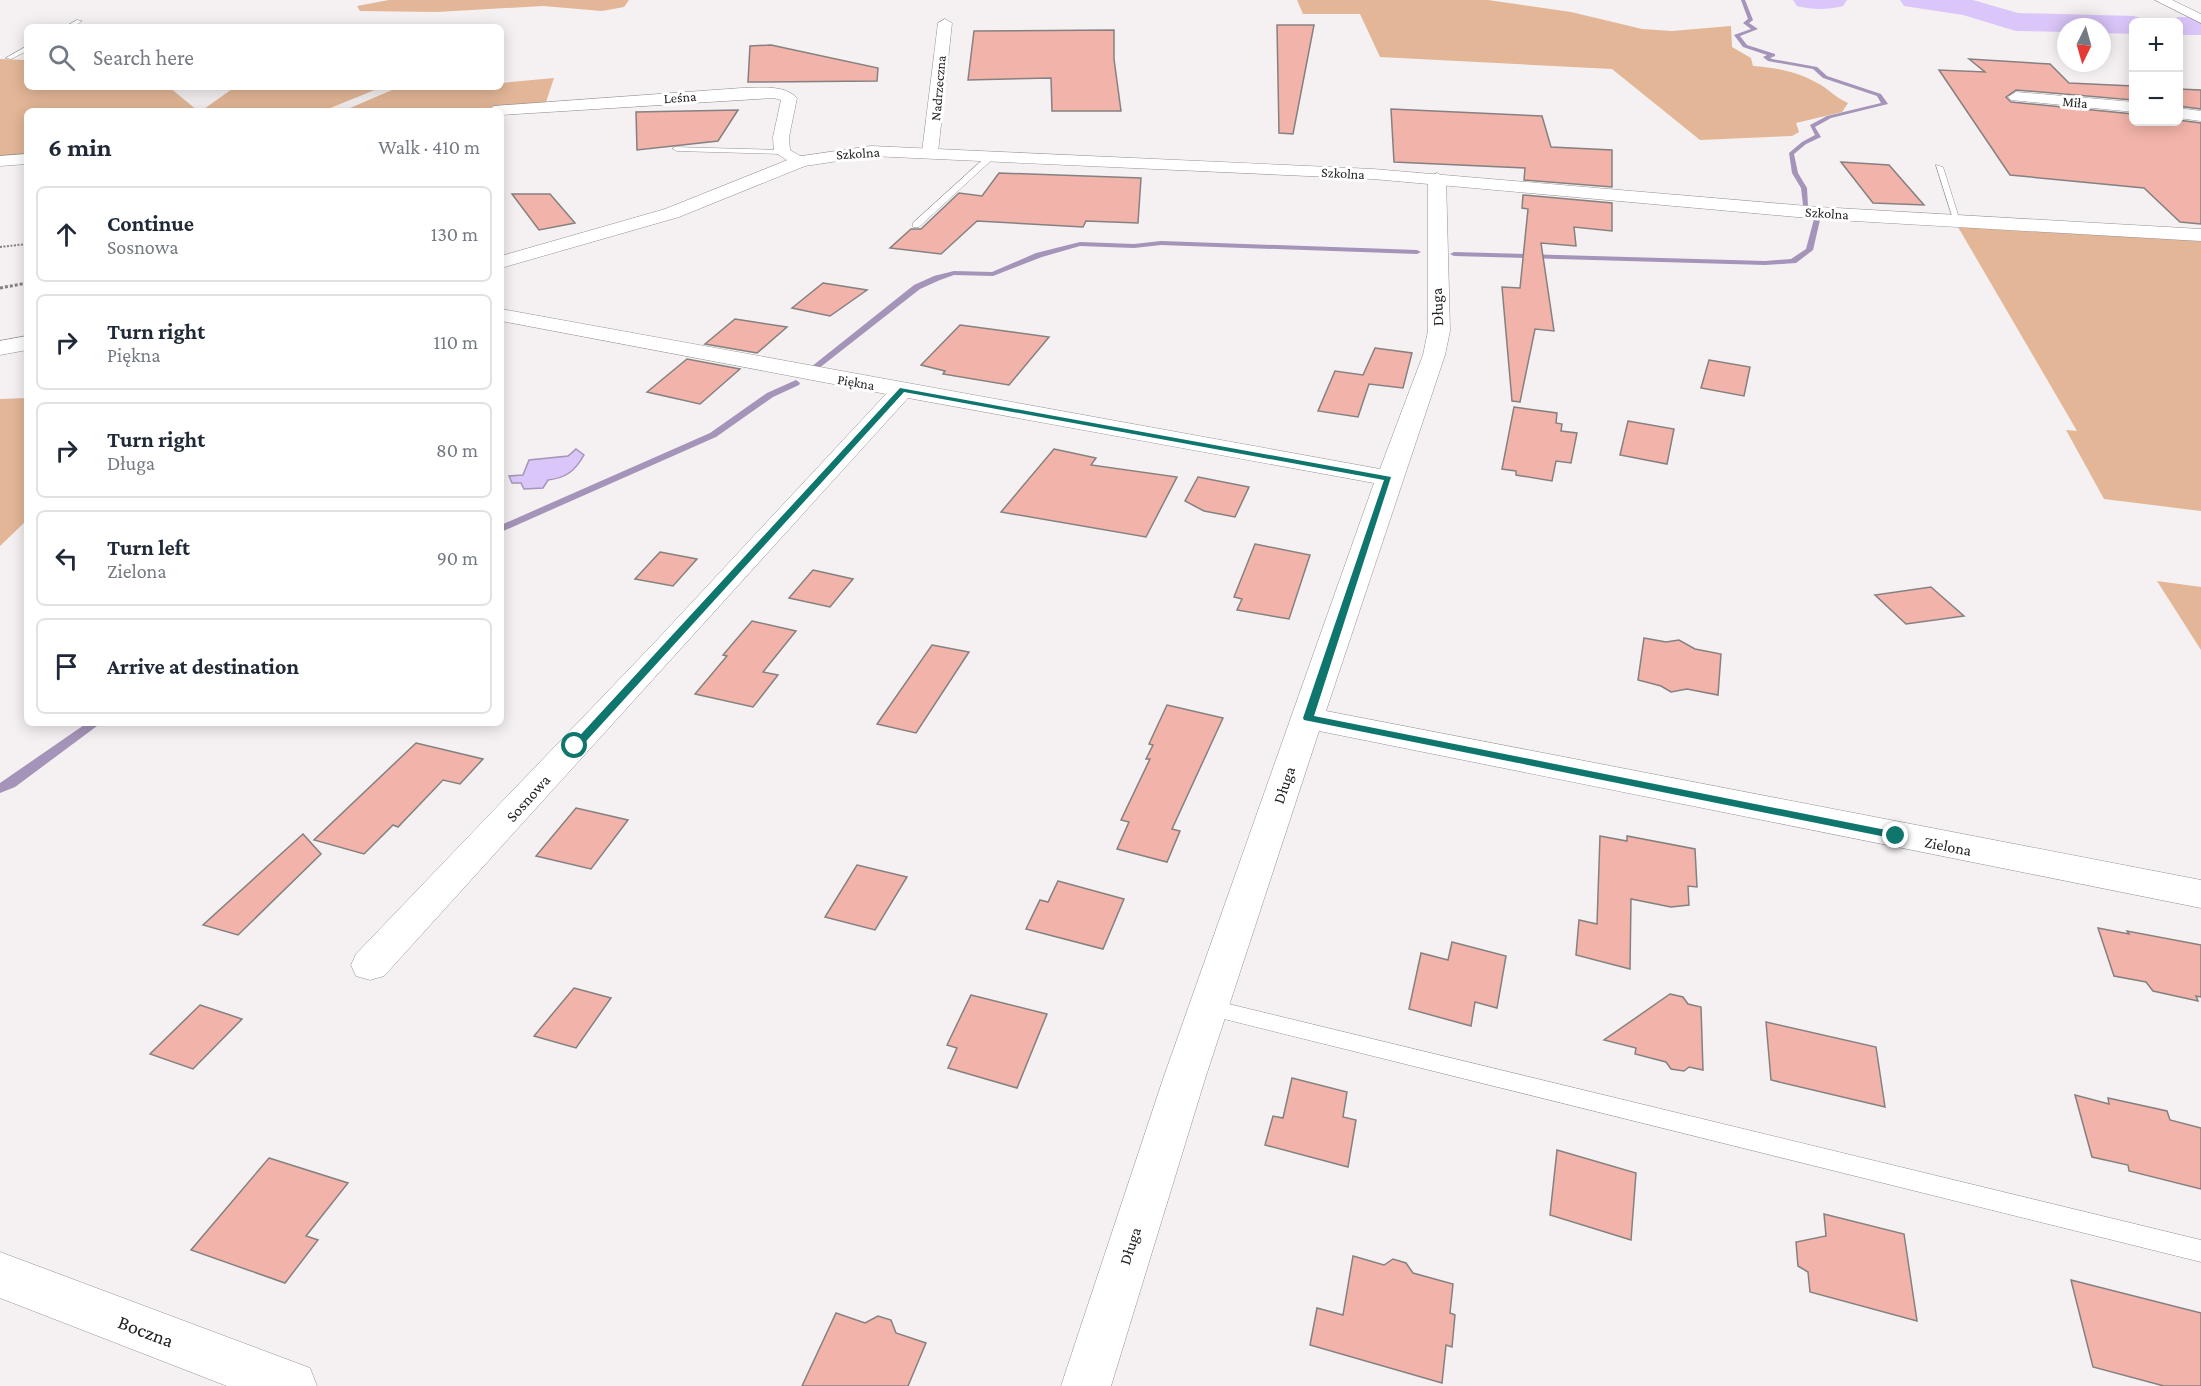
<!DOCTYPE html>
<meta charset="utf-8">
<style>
:root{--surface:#fff;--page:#f6f6f7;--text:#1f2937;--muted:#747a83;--line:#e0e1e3}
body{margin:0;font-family:"Crimson Pro",serif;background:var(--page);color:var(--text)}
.controls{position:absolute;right:18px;top:18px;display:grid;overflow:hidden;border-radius:9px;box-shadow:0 3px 15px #0003}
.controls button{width:54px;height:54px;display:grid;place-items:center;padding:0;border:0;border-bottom:2px solid var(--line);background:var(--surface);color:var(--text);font:30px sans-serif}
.compass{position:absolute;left:2057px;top:18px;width:54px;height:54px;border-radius:50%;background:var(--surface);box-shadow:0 3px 15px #0003;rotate:185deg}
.stop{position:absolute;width:18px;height:18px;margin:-14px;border:4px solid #0f766e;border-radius:50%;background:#fff}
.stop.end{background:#0f766e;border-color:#fff;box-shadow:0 2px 6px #0008}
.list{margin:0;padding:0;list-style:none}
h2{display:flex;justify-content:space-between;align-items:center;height:78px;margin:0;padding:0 24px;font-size:26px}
h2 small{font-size:20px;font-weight:400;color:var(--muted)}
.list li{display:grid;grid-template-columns:39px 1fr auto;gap:18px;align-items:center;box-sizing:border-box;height:96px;margin:0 12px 12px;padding:0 12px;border:2px solid var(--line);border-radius:9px}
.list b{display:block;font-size:22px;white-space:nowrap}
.list p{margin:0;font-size:20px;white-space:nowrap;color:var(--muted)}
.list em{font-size:20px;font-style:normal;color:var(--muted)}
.icon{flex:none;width:33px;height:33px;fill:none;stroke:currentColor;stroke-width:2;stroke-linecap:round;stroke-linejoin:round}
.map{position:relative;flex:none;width:2201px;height:1386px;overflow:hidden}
.search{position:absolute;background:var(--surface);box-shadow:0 3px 15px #0003;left:24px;top:24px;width:480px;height:66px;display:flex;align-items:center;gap:15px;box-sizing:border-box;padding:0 21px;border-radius:9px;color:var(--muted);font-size:22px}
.panel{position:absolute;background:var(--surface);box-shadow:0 3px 15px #0003;left:24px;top:108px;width:480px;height:618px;border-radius:9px}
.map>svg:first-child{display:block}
.green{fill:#e2b696}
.water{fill:#dbc6fa;stroke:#a494b9;stroke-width:1.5}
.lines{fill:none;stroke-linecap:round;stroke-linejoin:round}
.stream{fill:#a494b9;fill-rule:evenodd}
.river{fill:#dbc6fa;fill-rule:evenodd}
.building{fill:#f2b3aa;stroke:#858180;stroke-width:1.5}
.lane-casing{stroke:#959192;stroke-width:1}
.street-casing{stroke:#959192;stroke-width:1}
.secondary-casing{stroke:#959192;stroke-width:1}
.path-far1{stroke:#858182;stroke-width:2;stroke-dasharray:2 1.5;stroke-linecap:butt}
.path{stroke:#858182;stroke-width:3;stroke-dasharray:3 2;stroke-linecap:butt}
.lane{fill:#fff;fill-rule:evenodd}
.street{fill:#fff;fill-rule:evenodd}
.secondary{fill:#fff;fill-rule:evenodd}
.route{fill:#0f766e}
.labels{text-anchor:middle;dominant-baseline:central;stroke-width:6;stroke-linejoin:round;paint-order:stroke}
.far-street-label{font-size:14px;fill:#232122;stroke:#fff}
.street-label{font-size:16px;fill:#232122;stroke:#fff}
.near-street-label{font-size:20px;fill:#232122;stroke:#fff}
</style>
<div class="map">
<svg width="2201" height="1386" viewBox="0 0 2201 1386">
<rect width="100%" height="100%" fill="#f5f0f1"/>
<g class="green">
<polygon points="389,0 629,0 624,7 602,11 543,6 437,12 360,11 357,6"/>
<path d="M1297,0H1488L1571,12L1642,29L1672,31L1731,26L1732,47L1751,58L1753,66C1779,68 1798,72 1821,85C1832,92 1835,97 1848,103L1842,112L1796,123L1799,132L1792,136L1700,140L1612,69L1380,57L1360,14H1303Z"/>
<polygon points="0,59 27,60 27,87 169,87 198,111 27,111 27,154 0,157"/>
<polygon points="554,78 545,105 488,111 343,111 399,87 501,87 501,83"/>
<polygon points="235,87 382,87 323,111 201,111"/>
<polygon points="1958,227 2201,241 2201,511 2104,499 2066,430 2077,431"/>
<polygon points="27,398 27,520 0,546 0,399"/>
<polygon points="2157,581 2201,587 2201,650"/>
</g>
<path class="water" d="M576,449L584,455C575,471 566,478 548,480L543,488L524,489L521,483H512L509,476L523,475L529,460L568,456Z"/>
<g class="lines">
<g class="stream">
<polygon points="1741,0 1745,0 1753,20 1749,23 1758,29 1740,36 1747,45 1775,54 1775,56 1770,58 1772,59 1817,67 1827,76 1881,94 1888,104 1831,118 1815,127 1821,137 1806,144 1794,154 1798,173 1807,188 1808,206 1803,205 1801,188 1792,173 1789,153 1802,142 1815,135 1810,125 1827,116 1881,103 1877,96 1823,78 1813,69 1768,61 1763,57 1767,55 1743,47 1734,35 1751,29 1743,23 1748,19"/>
<polygon points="1814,219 1820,220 1813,250 1796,263 1765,265 1454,256 1450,254 1454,252 1765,261 1791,259 1806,249"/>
<polygon points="1161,241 1417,250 1421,252 1417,254 1161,245 1134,248 1080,246 1042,257 993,276 954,275 940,280 920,289 818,369 811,367 914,285 934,276 954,271 992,272 1036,253 1080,242 1134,244"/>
<polygon points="796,380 800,383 799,385 773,397 716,437 501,532 501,525 710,433 767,393"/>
<polygon points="87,723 101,723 15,787 0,793 0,783"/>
</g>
<g class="river">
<path d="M1793,0H1847L1843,6C1828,10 1812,10 1797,6Z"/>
<polygon points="1900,0 1973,0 2018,13 2134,16 2144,19 2147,22 2134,22 2134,34 2102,33 2102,27 2066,27 2066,32 2016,31 1963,15 1904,6"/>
<polygon points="2178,17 2201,17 2201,35 2178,35 2178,22 2166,22"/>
</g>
</g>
<g class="building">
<polygon points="1277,25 1314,25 1293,134 1279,133"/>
<polygon points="1114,30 1114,59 1121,111 1052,111 1051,78 968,80 974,31"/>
<polygon points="771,45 878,68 877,81 748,82 750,46"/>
<polygon points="1969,59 2050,64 2069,83 2133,86 2133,100 2016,90 2006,97 2011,102 2133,114 2133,122 2178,120 2201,123 2201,224 2180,222 2144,188 2010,175 1939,70 1985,72"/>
<polygon points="2178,89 2201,90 2201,109 2178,106"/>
<polygon points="1391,109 1542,116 1551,147 1612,150 1612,187 1524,180 1525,168 1394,162"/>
<polygon points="738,110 718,141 637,150 636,112"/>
<polygon points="1841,162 1889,165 1924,205 1873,203"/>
<polygon points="999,173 1141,178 1138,223 1086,221 1083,227 977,221 941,254 890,248 911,229 921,229 959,193 982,196"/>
<polygon points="512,194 550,194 575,223 539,230"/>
<polygon points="1523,195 1612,203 1612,231 1574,227 1576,246 1541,243 1554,331 1535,329 1520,402 1512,401 1502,287 1520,288 1528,209 1522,208"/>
<polygon points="823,283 867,290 830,316 792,308"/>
<polygon points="735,319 787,327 757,353 705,344"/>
<polygon points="960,325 1049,337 1009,385 943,374 945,371 921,365"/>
<polygon points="1375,348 1412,353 1403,388 1369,384 1358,417 1318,411 1335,371 1363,375"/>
<polygon points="687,359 740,369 700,404 647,392"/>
<polygon points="1709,360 1750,367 1744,396 1701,388"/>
<polygon points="1514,407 1557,413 1556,423 1562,424 1561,431 1577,433 1571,463 1556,461 1552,481 1516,475 1516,471 1502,469"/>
<polygon points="1628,421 1674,429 1667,464 1620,455"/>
<polygon points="1054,449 1096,458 1091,465 1177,477 1146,537 1001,512"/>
<polygon points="1198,477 1249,487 1235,517 1204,511 1185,501"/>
<polygon points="1255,544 1310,555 1289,619 1237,610 1242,599 1234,597"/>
<polygon points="660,552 697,559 673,586 635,579"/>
<polygon points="813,570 853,579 830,607 789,598"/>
<polygon points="1931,587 1964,616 1906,624 1875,595"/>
<polygon points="752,621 796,631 763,672 778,675 753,707 695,694 727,656 723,655"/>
<polygon points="1644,638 1666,642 1679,640 1695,649 1721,654 1718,695 1687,689 1671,692 1661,686 1638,680"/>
<polygon points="932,645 969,652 916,733 877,724"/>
<polygon points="1167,705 1223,718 1172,829 1180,831 1167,862 1117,849 1129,822 1121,820 1150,759 1146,759 1153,745 1149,744"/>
<polygon points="416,743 483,759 460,784 443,780 398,827 393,825 364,854 314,840"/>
<polygon points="576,808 628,820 591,869 536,856"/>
<polygon points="303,834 321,854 238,935 203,925"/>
<polygon points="1600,836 1627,841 1627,836 1695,849 1697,887 1688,886 1689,905 1671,907 1631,899 1630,969 1576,955 1579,920 1597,924"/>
<polygon points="857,865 907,877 875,930 825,917"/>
<polygon points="1058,881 1124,899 1103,949 1026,929 1040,900 1048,902"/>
<polygon points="2098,928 2129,934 2127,931 2201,945 2201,997 2196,996 2198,1001 2153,991 2146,982 2114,976"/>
<polygon points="1452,942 1506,956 1497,1008 1475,1002 1471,1026 1409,1009 1421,953 1448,960"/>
<polygon points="574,988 611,998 576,1048 534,1036"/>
<polygon points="1670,994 1683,997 1688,1004 1701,1007 1703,1070 1689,1067 1684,1071 1671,1069 1666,1062 1635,1054 1636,1048 1604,1040"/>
<polygon points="971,995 1047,1014 1017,1088 948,1068 957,1048 947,1045"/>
<polygon points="200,1005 242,1019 193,1069 150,1054"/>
<polygon points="1766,1022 1876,1047 1885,1107 1771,1080"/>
<polygon points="1292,1078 1347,1092 1343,1117 1356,1120 1348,1167 1265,1145 1273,1116 1283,1118"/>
<polygon points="2075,1095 2109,1104 2108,1098 2167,1111 2170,1120 2201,1128 2201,1189 2129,1171 2128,1165 2092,1157"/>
<polygon points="1557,1150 1636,1173 1631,1240 1550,1215"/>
<polygon points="269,1158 348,1183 306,1236 318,1240 285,1283 191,1250"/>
<polygon points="1824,1214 1904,1234 1917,1321 1810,1292 1808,1272 1798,1266 1796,1242 1826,1236"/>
<polygon points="1353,1256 1384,1265 1393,1259 1406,1263 1413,1273 1453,1284 1450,1313 1455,1315 1452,1347 1446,1345 1442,1383 1310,1345 1317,1308 1343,1315"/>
<polygon points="2071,1280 2201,1313 2201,1386 2164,1386 2093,1367"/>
<polygon points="836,1313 865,1323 878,1316 891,1320 896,1333 926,1343 908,1386 802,1386"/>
</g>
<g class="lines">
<defs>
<g id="lane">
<polygon points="77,20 82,21 73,27 65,27"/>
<polygon points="27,46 27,51 11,59 6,58"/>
<polygon points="674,147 782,150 786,152 782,154 677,151 673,149"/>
<polygon points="989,154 996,156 919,227 913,227 913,223"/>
<polygon points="1936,165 1943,167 1961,224 1954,222"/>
<polygon points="1208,999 2201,1240 2201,1262 1208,1015 1201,1013 1198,1007 1201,1001"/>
</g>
<g id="street">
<polygon points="945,19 952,23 938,152 930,157 922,152 938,23"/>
<path d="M742,88C759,88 784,84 797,98L789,137L790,150L809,161L807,165H795L774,152L773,137L781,100L774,98L501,115V111H486L494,106Z"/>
<polygon points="2016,92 2134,102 2134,112 2011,100 2008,97"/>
<polygon points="2178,108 2201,111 2201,121 2178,118"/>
<polygon points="27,154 27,164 0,166 0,156"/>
<polygon points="1437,173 1446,178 1450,331 1445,355 1326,711 2201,880 2201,908 1319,731 1205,1079 1111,1386 1061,1386 1163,1079 1374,483 908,398 384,976 370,980 356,976 351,965 356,954 657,640 886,394 501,321 501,309 1380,469 1423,355 1428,331 1428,178"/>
<polygon points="0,1252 310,1368 317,1386 227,1386 0,1298"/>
</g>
<g id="secondary">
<polygon points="2155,0 2172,0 2201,14 2201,23"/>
<polygon points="871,146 1373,169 1819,207 2201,229 2201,241 1819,219 1373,179 871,156 805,166 679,217 501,268 501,256 665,209 795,157"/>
<polygon points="27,336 27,350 0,355 0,341"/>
</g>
</defs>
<use href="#lane" class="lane-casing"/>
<use href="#street" class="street-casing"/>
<use href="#secondary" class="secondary-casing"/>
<polyline class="path-far1" points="0,247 27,244"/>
<polyline class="path" points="0,288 27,283"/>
<use href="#lane" class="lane"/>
<use href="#street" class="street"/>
<use href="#secondary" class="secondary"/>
</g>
<polygon class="route" points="900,388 1391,477 1314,716 1896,832 1901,836 1896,839 1304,720 1303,718 1384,480 904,392 579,749 572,749 572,744"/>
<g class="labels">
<g class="far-street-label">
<text transform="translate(938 88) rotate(-85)">Nadrzeczna</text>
<text transform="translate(680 97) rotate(-4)">Leśna</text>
<text transform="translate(2075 102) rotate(5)">Miła</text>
<text transform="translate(858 153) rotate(-4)">Szkolna</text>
<text transform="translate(1343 173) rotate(3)">Szkolna</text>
<text transform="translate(1827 213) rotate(4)">Szkolna</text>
<text transform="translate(856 382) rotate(10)">Piękna</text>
</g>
<g class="street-label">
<text transform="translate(1437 307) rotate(-92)">Długa</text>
<text transform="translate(1284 785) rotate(-71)">Długa</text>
<text transform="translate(528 798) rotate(-48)">Sosnowa</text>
<text transform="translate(1948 846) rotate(11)">Zielona</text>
<text transform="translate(1130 1246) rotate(-72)">Długa</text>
</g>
<g class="near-street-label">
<text transform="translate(146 1331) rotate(21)">Boczna</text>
</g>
</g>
</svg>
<div class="controls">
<button>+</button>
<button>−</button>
</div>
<svg class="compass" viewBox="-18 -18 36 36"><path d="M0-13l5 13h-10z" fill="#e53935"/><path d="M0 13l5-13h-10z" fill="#747a83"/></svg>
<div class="stop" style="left:575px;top:746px"></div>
<div class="stop end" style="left:1896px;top:836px"></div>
<div class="search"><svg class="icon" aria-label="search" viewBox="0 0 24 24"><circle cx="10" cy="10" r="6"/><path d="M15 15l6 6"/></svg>Search here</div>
<section class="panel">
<h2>6 min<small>Walk · 410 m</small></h2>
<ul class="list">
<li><svg class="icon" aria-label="ahead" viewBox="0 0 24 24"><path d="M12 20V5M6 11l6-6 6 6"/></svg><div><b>Continue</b><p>Sosnowa</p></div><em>130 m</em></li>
<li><svg class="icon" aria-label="right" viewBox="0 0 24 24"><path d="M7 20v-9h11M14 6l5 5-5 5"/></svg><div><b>Turn right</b><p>Piękna</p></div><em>110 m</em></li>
<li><svg class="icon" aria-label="right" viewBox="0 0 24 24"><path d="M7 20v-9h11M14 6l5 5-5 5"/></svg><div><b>Turn right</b><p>Długa</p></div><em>80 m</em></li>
<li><svg class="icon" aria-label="left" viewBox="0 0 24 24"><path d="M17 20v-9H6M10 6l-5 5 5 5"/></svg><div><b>Turn left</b><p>Zielona</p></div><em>90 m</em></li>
<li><svg class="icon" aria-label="arrive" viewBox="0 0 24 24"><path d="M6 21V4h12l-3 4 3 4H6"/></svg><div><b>Arrive at destination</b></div></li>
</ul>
</section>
</div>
